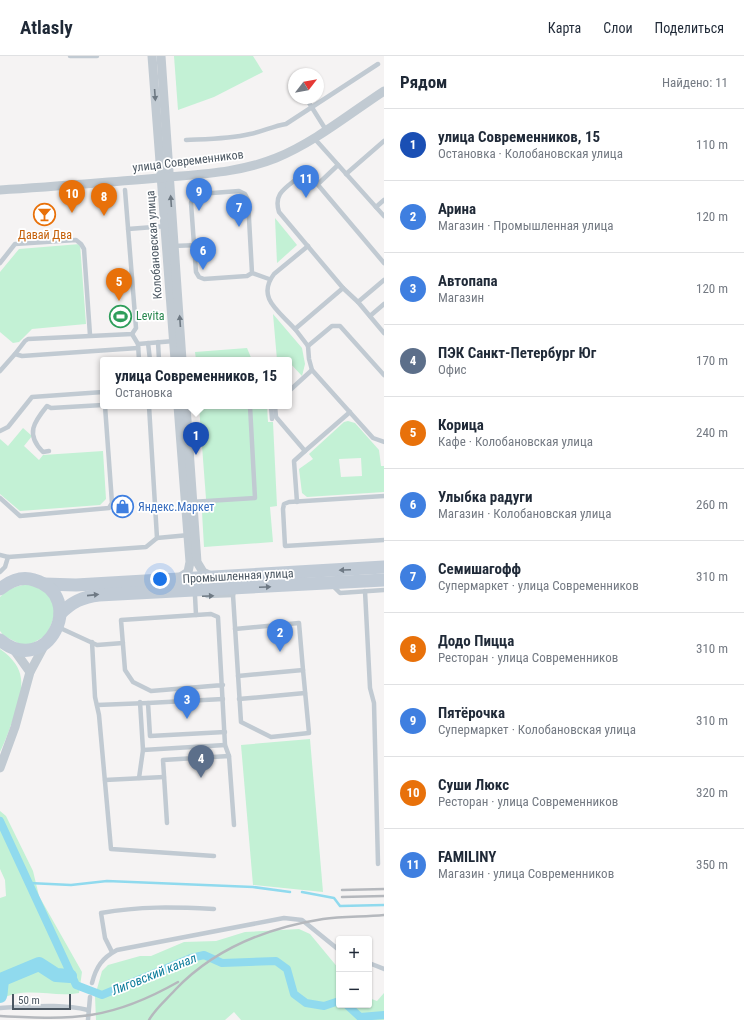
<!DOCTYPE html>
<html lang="ru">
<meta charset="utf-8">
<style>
:root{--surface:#fff;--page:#f2f2f3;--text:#1f2937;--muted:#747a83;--line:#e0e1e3;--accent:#2563eb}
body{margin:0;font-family:"Roboto Condensed",sans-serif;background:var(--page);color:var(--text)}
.controls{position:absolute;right:12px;bottom:12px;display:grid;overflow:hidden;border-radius:4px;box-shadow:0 1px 3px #0004}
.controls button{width:36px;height:36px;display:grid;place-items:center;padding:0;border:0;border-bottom:1px solid var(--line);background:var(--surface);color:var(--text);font:20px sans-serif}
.compass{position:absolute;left:288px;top:12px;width:36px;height:36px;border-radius:50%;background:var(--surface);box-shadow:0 1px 3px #0004;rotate:59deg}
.scale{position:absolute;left:12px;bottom:10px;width:59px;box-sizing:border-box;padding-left:4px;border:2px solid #4a5661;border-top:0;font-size:11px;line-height:14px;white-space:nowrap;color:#4a5661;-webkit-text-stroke:3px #fff;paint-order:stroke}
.you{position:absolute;left:160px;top:523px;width:14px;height:14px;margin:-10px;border:3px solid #fff;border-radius:50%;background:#1a73e8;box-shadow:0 0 0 6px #1a73e833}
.badge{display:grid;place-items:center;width:26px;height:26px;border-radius:50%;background:var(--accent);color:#fff;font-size:13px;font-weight:700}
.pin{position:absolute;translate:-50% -33px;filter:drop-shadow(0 1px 2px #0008)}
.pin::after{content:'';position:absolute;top:21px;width:14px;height:12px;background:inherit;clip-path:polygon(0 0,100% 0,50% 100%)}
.popup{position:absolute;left:100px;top:301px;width:192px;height:52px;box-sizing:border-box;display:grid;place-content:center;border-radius:4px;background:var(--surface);filter:drop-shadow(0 1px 3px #0005);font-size:13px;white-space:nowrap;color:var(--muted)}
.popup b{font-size:15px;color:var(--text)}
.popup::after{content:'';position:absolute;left:50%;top:100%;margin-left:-8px;border:8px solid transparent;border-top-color:var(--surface)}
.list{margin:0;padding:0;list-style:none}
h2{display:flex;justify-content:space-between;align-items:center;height:52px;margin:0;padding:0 16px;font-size:17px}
h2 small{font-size:13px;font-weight:400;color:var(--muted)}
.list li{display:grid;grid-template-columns:26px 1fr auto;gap:12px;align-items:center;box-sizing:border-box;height:72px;padding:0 16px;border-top:1px solid var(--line)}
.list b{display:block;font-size:15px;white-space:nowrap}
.list p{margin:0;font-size:13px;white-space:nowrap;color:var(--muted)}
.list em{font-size:13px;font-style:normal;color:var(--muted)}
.map{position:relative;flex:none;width:384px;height:964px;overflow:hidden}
header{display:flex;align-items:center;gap:24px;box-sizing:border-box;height:56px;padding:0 20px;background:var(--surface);border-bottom:1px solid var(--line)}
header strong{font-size:19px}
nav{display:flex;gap:22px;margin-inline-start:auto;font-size:14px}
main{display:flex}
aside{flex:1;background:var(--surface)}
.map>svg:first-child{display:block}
.green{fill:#c3f1d5;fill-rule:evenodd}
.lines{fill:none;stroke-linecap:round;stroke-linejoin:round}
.stream{stroke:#90daee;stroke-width:2.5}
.canal{stroke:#90daee;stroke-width:8}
.river{stroke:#90daee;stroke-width:14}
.lane{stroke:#c1cad2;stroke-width:4.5}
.street{stroke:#c1cad2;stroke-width:9}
.secondary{stroke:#c1cbd6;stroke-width:13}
.rail{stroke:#b5b8bd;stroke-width:2.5}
.oneway{fill:#6e7983}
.oneway2{fill:#6e7984}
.labels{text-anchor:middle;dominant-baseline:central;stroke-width:3.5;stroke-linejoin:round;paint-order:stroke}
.street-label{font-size:12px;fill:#4a5661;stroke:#fff}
.food-label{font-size:12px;fill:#c56008;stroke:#fff}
.leisure-label{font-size:12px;fill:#27864d;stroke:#fff;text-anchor:start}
.shop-label{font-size:12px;fill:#366cbe;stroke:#fff;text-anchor:start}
.water-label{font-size:13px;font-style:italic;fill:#0c7c9b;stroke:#fff}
</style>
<header>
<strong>Atlasly</strong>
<nav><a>Карта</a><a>Слои</a><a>Поделиться</a></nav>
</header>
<main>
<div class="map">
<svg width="384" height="964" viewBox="0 0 384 964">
<rect width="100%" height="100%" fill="#f5f3f3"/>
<g class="green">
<polygon points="174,0 253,0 263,16 214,41 178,54"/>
<polygon points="275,162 297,189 277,207"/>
<polygon points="80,188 86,268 32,273 19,286 13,287 0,276 0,216 19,193"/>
<polygon points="273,258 302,292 305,308 302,320 289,306 289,304 277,304"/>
<polygon points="247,292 252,304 196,304 195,296"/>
<polygon points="199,350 267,350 268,366 273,366 277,450 270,451 273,486 204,491 202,456 207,456"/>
<path d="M348,365L355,367L379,394L381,410H384V436L307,441L302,437L299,413L313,403L309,398L344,366ZM361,402L362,420L341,421L339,403Z"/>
<polygon points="23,372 32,380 24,390 39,404 43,399 103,395 106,443 100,449 20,455 0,438 0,383 8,390"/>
<path d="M30,528L46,536L53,546L55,558L47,579L31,588H20L4,580L0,575V541C8,532 19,529 30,528Z"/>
<path d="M0,593C27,612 24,630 15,658C10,671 6,684 0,696Z"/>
<polygon points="310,683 323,836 253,829 241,689"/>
<path d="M0,755L6,760L33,815L39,840L82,916L79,937C53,942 24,929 0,944V842L6,840L5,824L0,813Z"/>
<polygon points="299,873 310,878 339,913 339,949 369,949 369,942 377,945 384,937 384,964 241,964 234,956 225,964 96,964 95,940 102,915 108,909 140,900 151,900 184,886 216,885 245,876"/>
</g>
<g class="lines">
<g class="stream">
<polyline points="29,827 71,829 107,825 253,831 290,836"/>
<polyline points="302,836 334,842 340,850 384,849"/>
</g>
<g class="canal">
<polyline points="0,765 76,929 102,939 191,902 204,899 222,907 276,905 287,913 294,938 306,947 324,950 339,945"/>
<polyline points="347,949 360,961 384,959"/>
</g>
<path class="river" d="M0,940C2,934 0,930 3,923L39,908L56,919L70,920"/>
<g class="lane">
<polyline points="70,0 97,0"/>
<polyline points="306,42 326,74"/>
<polyline points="314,82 384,160"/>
<path d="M186,84C208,83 229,83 250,78C262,76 273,70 286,68L378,8"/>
<polyline points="346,118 384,85"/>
<polyline points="318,128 338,109"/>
<polygon points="239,135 245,138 248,144 252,217 247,220 204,223 199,221 196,216 191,147 193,141 199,138"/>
<polyline points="376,151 384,144"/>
<polyline points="128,173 167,170"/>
<polyline points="173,190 199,189"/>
<path d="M308,190L274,218C256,242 279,255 295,273L343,232"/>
<polyline points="0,207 15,188 76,184 81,188 84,193 90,279"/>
<path d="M384,207L313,123L299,121C286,132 273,137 279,156L343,232L358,246L384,224"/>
<polyline points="252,217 269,223"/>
<polyline points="358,246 384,277"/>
<polyline points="370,260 384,248"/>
<polyline points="295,273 308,290 309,303 312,314 373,382 384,386"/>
<polyline points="132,278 138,288 139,304"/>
<polyline points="158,286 159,304"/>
<polyline points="148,287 150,304"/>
<polyline points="138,288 174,285"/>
<polyline points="308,290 332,270 340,270 384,319"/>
<polyline points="15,298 25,285 28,283 132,278 136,272 125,134"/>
<polyline points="0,315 15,298 22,300 138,292"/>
<polyline points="289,335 312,314"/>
<polyline points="271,350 272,363"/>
<polyline points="275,350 276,361 305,395 350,356"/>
<polyline points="0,375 8,371 32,341 103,336"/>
<path d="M49,395L43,396C25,378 34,366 47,350L51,352L103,349"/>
<polyline points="384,440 289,446 284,448 283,453 285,490 384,484"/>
<polyline points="0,442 20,460 109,452 112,447 105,350"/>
<polyline points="191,446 255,442 250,350"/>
<polyline points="297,446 294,405 305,395"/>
<polyline points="157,482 189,479"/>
<polyline points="0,499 8,501 146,491 157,482 149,350"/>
<polyline points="0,516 5,511 8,501"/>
<polyline points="333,530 340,537 384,534"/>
<polyline points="365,535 370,632 374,647 378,808"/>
<polyline points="233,539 241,666 271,681 309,677 303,614"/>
<polyline points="195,540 196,559"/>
<polyline points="207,540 233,539 234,536"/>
<polyline points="58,571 97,589 123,587"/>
<polyline points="235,573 299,567 303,614 238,620"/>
<polyline points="92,586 95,641 99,659 111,793 214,800"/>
<polyline points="223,629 151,635 133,626 125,614 121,564 211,558 218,561 225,689 229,700"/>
<polyline points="223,643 148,647 150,680 225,676"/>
<polyline points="239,643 305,637"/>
<polyline points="97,649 148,647"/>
<polyline points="143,694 225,689"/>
<polyline points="139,722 143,694 140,646"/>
<polyline points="105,724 164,721"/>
<polyline points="167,767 163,704 229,700 234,769"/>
<path d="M112,896L105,882L101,857C140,850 174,851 214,853"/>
<polyline points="369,907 384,913"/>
<path d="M92,927C96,911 102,902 117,894L284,862L302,864L339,894"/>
<path d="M0,952C29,951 60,947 88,954"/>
<polyline points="88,964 90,941"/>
</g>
<g class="street">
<polyline points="152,0 175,304"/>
<polyline points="161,0 182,304"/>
<path d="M0,134C53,131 107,126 160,122C199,118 239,117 276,102C315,86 349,58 384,35"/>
<polyline points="178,350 190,506 188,516 179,522"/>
<polyline points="186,350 197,506 203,516 211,520"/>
<polyline points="12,591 30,616"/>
<polyline points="0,712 15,671 30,616 45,588"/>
</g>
<g class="secondary">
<polyline points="44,528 76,529 384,511"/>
<path d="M0,533C10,525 22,520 34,524C88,540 48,623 0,584"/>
<path d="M60,558C72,546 82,541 99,539L384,524"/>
</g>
<g class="rail">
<polyline points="342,834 384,833"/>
<polyline points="342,841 384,840"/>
<path d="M0,960C75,964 111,964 178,926"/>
<path d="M149,964C155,953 166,944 175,934C215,892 266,872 323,863C343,860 364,861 384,859"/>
</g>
</g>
<defs><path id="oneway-solid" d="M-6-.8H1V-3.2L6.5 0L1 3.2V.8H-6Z"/></defs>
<g class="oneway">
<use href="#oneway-solid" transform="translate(155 39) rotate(86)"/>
<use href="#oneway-solid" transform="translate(171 145) rotate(-94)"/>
<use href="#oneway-solid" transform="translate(180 265) rotate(-94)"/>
<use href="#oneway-solid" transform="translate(208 540) rotate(-3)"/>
</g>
<g class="oneway2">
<use href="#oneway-solid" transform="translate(345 514) rotate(177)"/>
<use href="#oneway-solid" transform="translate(265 531) rotate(-3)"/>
<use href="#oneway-solid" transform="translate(93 539) rotate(-6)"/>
</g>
<defs>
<symbol id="bar-ring" viewBox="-11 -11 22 22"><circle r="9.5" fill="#fff" stroke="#e8710a" stroke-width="1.5"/><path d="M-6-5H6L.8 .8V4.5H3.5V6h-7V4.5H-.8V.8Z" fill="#e8710a"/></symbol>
<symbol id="stadium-ring" viewBox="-11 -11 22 22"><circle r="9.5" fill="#fff" stroke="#2e9e5b" stroke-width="1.5"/><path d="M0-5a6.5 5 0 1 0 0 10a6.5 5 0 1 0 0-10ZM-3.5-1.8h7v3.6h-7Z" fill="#2e9e5b"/></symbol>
<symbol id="shop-ring" viewBox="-11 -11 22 22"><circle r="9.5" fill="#fff" stroke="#3f7fe0" stroke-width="1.5"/><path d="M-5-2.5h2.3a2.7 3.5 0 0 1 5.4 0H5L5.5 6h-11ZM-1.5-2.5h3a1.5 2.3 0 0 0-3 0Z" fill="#3f7fe0"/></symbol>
</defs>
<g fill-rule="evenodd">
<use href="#bar-ring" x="32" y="146" width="25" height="25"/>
<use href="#stadium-ring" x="108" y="248" width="25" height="25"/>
<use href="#shop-ring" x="110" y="438" width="25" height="25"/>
</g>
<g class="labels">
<g class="street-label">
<text transform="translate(188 105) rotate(-7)">улица Современников</text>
<text transform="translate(154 189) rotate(-94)">Колобановская улица</text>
<text transform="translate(238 520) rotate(-3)">Промышленная улица</text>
</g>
<g class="food-label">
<text x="45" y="179">Давай Два</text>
</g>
<g class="leisure-label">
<text x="136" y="260">Levita</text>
</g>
<g class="shop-label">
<text x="138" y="451">Яндекс.Маркет</text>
</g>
<g class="water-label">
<text transform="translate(154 918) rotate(-22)">Лиговский канал</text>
</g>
</g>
</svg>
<div class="controls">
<button>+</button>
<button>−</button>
</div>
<svg class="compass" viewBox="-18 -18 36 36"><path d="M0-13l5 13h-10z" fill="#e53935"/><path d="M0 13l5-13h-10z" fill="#747a83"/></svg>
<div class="scale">50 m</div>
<div class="you"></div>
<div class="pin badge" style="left:196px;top:399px;background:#1a4fb4">1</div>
<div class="popup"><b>улица Современников, 15</b>Остановка</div>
<div class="pin badge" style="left:280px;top:596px;background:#3f7fe0">2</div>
<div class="pin badge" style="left:187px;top:663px;background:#3f7fe0">3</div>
<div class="pin badge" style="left:201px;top:722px;background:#5c6f8a">4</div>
<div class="pin badge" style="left:119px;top:245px;background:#e8710a">5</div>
<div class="pin badge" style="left:203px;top:214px;background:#3f7fe0">6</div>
<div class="pin badge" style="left:239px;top:171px;background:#3f7fe0">7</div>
<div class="pin badge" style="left:104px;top:160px;background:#e8710a">8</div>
<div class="pin badge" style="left:199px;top:155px;background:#3f7fe0">9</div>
<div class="pin badge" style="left:72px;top:157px;background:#e8710a">10</div>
<div class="pin badge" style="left:306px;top:142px;background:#3f7fe0">11</div>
</div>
<aside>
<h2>Рядом<small>Найдено: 11</small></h2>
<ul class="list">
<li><span class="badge" style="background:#1a4fb4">1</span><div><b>улица Современников, 15</b><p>Остановка · Колобановская улица</p></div><em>110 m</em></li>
<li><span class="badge" style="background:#3f7fe0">2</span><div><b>Арина</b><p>Магазин · Промышленная улица</p></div><em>120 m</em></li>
<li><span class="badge" style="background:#3f7fe0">3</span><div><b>Автопапа</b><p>Магазин</p></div><em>120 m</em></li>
<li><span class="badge" style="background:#5c6f8a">4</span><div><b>ПЭК Санкт-Петербург Юг</b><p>Офис</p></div><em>170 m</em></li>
<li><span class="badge" style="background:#e8710a">5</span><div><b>Корица</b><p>Кафе · Колобановская улица</p></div><em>240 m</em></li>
<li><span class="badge" style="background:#3f7fe0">6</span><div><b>Улыбка радуги</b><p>Магазин · Колобановская улица</p></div><em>260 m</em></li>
<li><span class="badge" style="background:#3f7fe0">7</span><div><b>Семишагофф</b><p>Супермаркет · улица Современников</p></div><em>310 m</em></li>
<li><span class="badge" style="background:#e8710a">8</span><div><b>Додо Пицца</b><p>Ресторан · улица Современников</p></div><em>310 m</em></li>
<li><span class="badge" style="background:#3f7fe0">9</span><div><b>Пятёрочка</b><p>Супермаркет · Колобановская улица</p></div><em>310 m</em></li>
<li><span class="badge" style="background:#e8710a">10</span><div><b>Суши Люкс</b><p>Ресторан · улица Современников</p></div><em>320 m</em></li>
<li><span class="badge" style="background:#3f7fe0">11</span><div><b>FAMILINY</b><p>Магазин · улица Современников</p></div><em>350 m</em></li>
</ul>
</aside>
</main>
